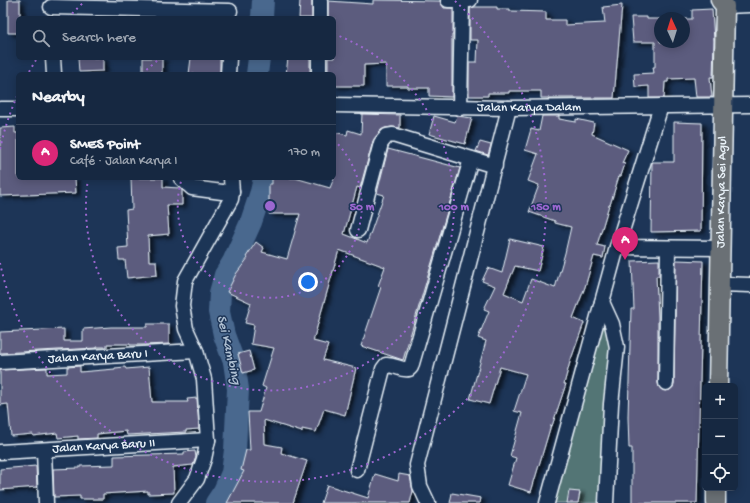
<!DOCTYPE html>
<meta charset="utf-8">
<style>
:root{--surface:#162841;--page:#23344c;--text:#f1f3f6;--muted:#9ea6b1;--line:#35445a;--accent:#db2777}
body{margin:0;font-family:"Gochi Hand",sans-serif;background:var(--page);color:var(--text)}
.controls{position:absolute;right:12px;bottom:12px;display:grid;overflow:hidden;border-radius:6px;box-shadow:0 2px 10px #0003}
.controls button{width:36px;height:36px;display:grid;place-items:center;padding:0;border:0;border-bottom:1px solid var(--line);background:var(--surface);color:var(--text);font:20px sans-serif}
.compass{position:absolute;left:654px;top:12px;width:36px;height:36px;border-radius:50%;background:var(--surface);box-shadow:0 2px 10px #0003;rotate:356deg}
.you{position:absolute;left:308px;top:282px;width:14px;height:14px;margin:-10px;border:3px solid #fff;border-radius:50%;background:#1a73e8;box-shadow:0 0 0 6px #1a73e833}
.badge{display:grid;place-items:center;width:26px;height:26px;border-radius:50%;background:var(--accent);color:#fff;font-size:13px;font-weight:700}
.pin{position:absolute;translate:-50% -33px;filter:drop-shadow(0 1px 2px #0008)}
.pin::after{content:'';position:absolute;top:21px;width:14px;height:12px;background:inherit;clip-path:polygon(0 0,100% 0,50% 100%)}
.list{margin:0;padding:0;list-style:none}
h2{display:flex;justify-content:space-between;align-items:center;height:52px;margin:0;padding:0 16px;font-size:17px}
h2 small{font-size:13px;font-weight:400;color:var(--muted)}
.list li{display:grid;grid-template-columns:26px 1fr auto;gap:12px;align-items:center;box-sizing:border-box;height:56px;padding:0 16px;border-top:1px solid var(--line)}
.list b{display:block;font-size:15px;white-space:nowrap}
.list p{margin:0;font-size:13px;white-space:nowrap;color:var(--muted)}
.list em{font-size:13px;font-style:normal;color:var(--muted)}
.icon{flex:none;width:22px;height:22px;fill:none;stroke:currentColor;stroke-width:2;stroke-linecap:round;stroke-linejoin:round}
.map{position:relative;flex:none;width:750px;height:503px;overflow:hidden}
.search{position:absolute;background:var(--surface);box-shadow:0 2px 10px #0003;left:16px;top:16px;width:320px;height:44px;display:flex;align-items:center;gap:10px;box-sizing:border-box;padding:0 14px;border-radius:6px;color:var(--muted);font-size:15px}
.panel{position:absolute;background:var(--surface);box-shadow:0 2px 10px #0003;left:16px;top:72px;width:320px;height:108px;border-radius:6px}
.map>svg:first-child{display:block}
.green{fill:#527474;stroke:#9db2b6}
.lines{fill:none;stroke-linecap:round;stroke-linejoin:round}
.river{stroke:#49688e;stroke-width:22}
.building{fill:#5c5c7e;stroke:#e8f1f8;filter:url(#shadow)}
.minor-casing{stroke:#e8f1f8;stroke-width:17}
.major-casing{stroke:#e8f1f8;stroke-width:21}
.minor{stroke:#1d3557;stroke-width:14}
.major{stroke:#6a7074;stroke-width:18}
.ring{fill:none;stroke:#9c67d0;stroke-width:2;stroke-dasharray:2 4}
.labels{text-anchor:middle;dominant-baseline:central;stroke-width:3;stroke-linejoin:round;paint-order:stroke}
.street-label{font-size:13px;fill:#e8f1f8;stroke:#1d3557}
.water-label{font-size:14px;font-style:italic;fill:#b0c1d3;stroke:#1d3557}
.centre{fill:#9c67d0;stroke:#1d3557;stroke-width:2}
.ring-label{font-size:12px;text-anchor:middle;font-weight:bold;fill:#9c67d0;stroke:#1d3557;stroke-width:3;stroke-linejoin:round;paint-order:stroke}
</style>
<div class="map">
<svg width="750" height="503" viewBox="0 0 750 503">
<defs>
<filter id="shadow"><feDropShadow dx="4.5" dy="2.5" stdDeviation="2" flood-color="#0009"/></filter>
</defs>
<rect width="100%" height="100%" fill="#1d3557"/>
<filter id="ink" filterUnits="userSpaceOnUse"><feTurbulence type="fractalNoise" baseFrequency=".025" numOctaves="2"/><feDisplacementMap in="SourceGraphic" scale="8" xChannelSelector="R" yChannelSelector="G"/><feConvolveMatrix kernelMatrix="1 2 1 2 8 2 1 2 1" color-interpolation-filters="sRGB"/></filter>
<g filter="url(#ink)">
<polygon class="green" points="601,311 611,325 605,503 548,503"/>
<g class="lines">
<g class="river">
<polyline points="262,18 263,0"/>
<polyline points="257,74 259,58"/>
<polyline points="216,503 224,491 232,473 235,450 238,389 234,362 224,335 219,312 220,293 225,275 233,262 251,222 261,192 264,178"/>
</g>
</g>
<g class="building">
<polygon points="8,0 20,0 20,18 18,18 18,33 8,33"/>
<polygon points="300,0 312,0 312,18 299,18"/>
<polygon points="373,0 440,1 444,8 453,8 453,35 452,35 452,97 429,96 429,88 408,88 408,86 386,86 386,64 364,65 364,86 334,86 334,74 328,74 328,58 334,58 334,18 328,18 328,1 373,4"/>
<polygon points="622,5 614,98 541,98 541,91 509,91 509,93 488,93 488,96 469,96 469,62 477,62 478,40 470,40 470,8 475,7 497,7 497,9 510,9 510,11 546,12 546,20 565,20 565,25 605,23 603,7"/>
<polygon points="712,9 714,41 713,77 710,77 712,97 696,97 694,78 668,79 668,82 665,82 664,98 649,98 649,86 635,87 634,74 654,73 653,67 655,67 655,42 633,42 631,17 647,17 647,19 660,19 660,42 684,42 684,19 692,19 692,10"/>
<polygon points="78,58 103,58 103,71 79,72"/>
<rect x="143" y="58" width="19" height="16"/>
<polygon points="191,58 220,58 220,74 189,74"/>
<polygon points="288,58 310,58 310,74 286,74"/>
<polygon points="362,114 400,115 400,128 392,127 385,128 381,130 373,141 360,188 357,187 344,234 367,243 384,195 377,193 388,149 460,168 403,360 361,346 381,287 378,286 385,267 339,250 313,341 328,345 323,360 356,368 345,415 324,409 316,432 302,429 302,432 264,420 265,444 282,447 281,453 307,461 293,503 227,503 244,471 241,470 246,450 250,450 248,412 259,412 266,388 262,386 274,348 251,344 254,325 245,323 251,303 227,292 236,274 248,258 246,257 256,242 264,248 262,252 287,259 300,214 269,214 269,184 272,184 272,178 295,178 330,188 334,178 334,132 347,135 348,130 361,134"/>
<polygon points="434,116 455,122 457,116 472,118 465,144 429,134"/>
<polygon points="542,116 559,116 559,119 576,122 576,119 594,123 592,134 628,150 622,163 625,164 621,176 619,176 610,205 609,205 597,245 605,247 603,258 594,256 585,287 573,318 584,323 570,362 564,384 566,384 552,426 551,425 531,492 508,485 516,458 510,456 522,413 514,411 526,374 500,367 489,404 470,399 486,341 478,338 489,311 484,309 495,286 482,281 488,268 502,273 510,239 544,247 538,271 515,266 504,293 523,301 531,279 555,288 565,253 571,227 555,223 555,221 529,212 539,185 528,181 538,154 525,150 531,129 539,131"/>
<polygon points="674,122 702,123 701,231 651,232 652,163 653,162 674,162"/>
<polygon points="15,127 15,133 18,133 18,178 75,178 76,193 0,196 0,128"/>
<polygon points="480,142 491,145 488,155 476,151"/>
<polygon points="131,178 163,178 163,187 179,188 182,190 182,205 167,205 169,234 148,236 149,261 156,261 157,275 127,278 125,260 119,260 118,248 128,247 126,210 132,209"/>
<polygon points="659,260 659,276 656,276 658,317 658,383 659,387 665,391 670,390 673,387 674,383 676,260 703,261 697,503 632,503 632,448 629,448 628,417 631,309 634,309 632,261"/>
<polygon points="147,324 169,324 169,344 143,345 130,345 130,344 107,344 107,347 97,347 97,348 0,353 0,332 64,329 64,341 83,341 83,329 111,327 147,327"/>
<polygon points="249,351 254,370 243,373 238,354"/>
<polygon points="80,366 80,372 115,369 115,368 125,367 126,369 149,367 152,402 188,402 187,399 197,398 199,429 186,430 186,432 127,435 126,431 97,434 97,438 78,439 78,436 58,438 57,433 33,436 33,434 11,436 8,404 0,405 0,370 47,368 47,374 67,373 67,367"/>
<polygon points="195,451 196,457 193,465 173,467 174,493 148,494 148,491 103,494 103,499 80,499 80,496 54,497 53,469 80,468 80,466 114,465 114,456 184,454 184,452"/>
<polygon points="36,466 37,487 0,490 0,469"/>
<polygon points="375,474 398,481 399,474 410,476 413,491 410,503 321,503 327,485 368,498"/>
<polygon points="569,491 580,492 578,503 567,503"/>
<polygon points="452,493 481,498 480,503 450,503"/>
</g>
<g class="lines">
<defs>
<g id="minor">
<polyline points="448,0 470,0"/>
<polyline points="725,6 750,5"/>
<polyline points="51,7 230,11"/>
<polyline points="320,18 320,0"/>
<polyline points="53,58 54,74"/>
<polyline points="228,74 229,58"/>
<polyline points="319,74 319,58"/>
<path id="s1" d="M334,105L509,108L750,105"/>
<polyline points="460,108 462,1"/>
<polyline points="0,109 18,109"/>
<polyline points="181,178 192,188 222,192 232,192"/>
<polyline points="358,230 381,143 387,136 393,135 495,166"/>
<polyline points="617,247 721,248"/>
<polyline points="720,284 750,285"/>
<polyline points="602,302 612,324 617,347 611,404 606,503"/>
<path id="s2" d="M0,362L196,351"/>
<polyline points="666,383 668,248"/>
<polyline points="44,450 46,503"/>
<path id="s3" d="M0,452L208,440"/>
<path d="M357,470L383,369L386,365C394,364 401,371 409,369L411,367L471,159"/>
<polyline points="179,503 197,479 204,459 208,440 204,379 196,351 186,329 182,306 185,281 231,199 232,192 231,178"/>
<polyline points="428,503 420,486 417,465 509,108"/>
<polyline points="547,503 617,247 661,106"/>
</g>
<g id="major">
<path id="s4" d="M718,386L725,6L720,0"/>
<polyline points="716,503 716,488"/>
</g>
</defs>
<use href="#minor" class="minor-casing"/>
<use href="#major" class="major-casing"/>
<use href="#minor" class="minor"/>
<use href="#major" class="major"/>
</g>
</g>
<g class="ring">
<path d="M334 140A92 92 0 1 1 182 178"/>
<path d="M142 74A184 184 0 0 1 161 58M334 34A184 184 0 1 1 88 179"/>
<path d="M0 149A276 276 0 0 1 18 94M29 72A276 276 0 0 1 36 60M68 18A276 276 0 0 1 85 1M455 1A276 276 0 1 1 0 263"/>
</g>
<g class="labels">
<g class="street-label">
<text stroke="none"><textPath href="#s1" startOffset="195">Jalan Karya Dalam</textPath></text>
<text stroke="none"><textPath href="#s4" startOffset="194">Jalan Karya Sei Agul</textPath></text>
<text stroke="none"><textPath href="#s2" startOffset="98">Jalan Karya Baru I</textPath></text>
<text stroke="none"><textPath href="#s3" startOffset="104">Jalan Karya Baru II</textPath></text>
</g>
<g class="water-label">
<text transform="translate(228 350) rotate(77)">Sei Kambing</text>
</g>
</g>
<circle cx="270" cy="206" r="6" class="centre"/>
<g class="ring-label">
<text x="362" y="210">50 m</text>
<text x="454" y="210">100 m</text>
<text x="546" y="210">150 m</text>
</g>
</svg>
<div class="controls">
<button>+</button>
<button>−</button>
<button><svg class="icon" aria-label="locate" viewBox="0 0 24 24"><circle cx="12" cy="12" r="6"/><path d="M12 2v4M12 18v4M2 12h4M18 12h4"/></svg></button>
</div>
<svg class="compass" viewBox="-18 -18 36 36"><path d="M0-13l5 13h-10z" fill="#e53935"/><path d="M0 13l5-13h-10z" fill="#9ea6b1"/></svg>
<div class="you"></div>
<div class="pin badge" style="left:625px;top:260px">A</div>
<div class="search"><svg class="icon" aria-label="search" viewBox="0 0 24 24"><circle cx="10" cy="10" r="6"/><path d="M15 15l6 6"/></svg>Search here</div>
<section class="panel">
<h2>Nearby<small></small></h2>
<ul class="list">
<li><span class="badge">A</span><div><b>SMES Point</b><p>Café · Jalan Karya I</p></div><em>170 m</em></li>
</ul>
</section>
</div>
